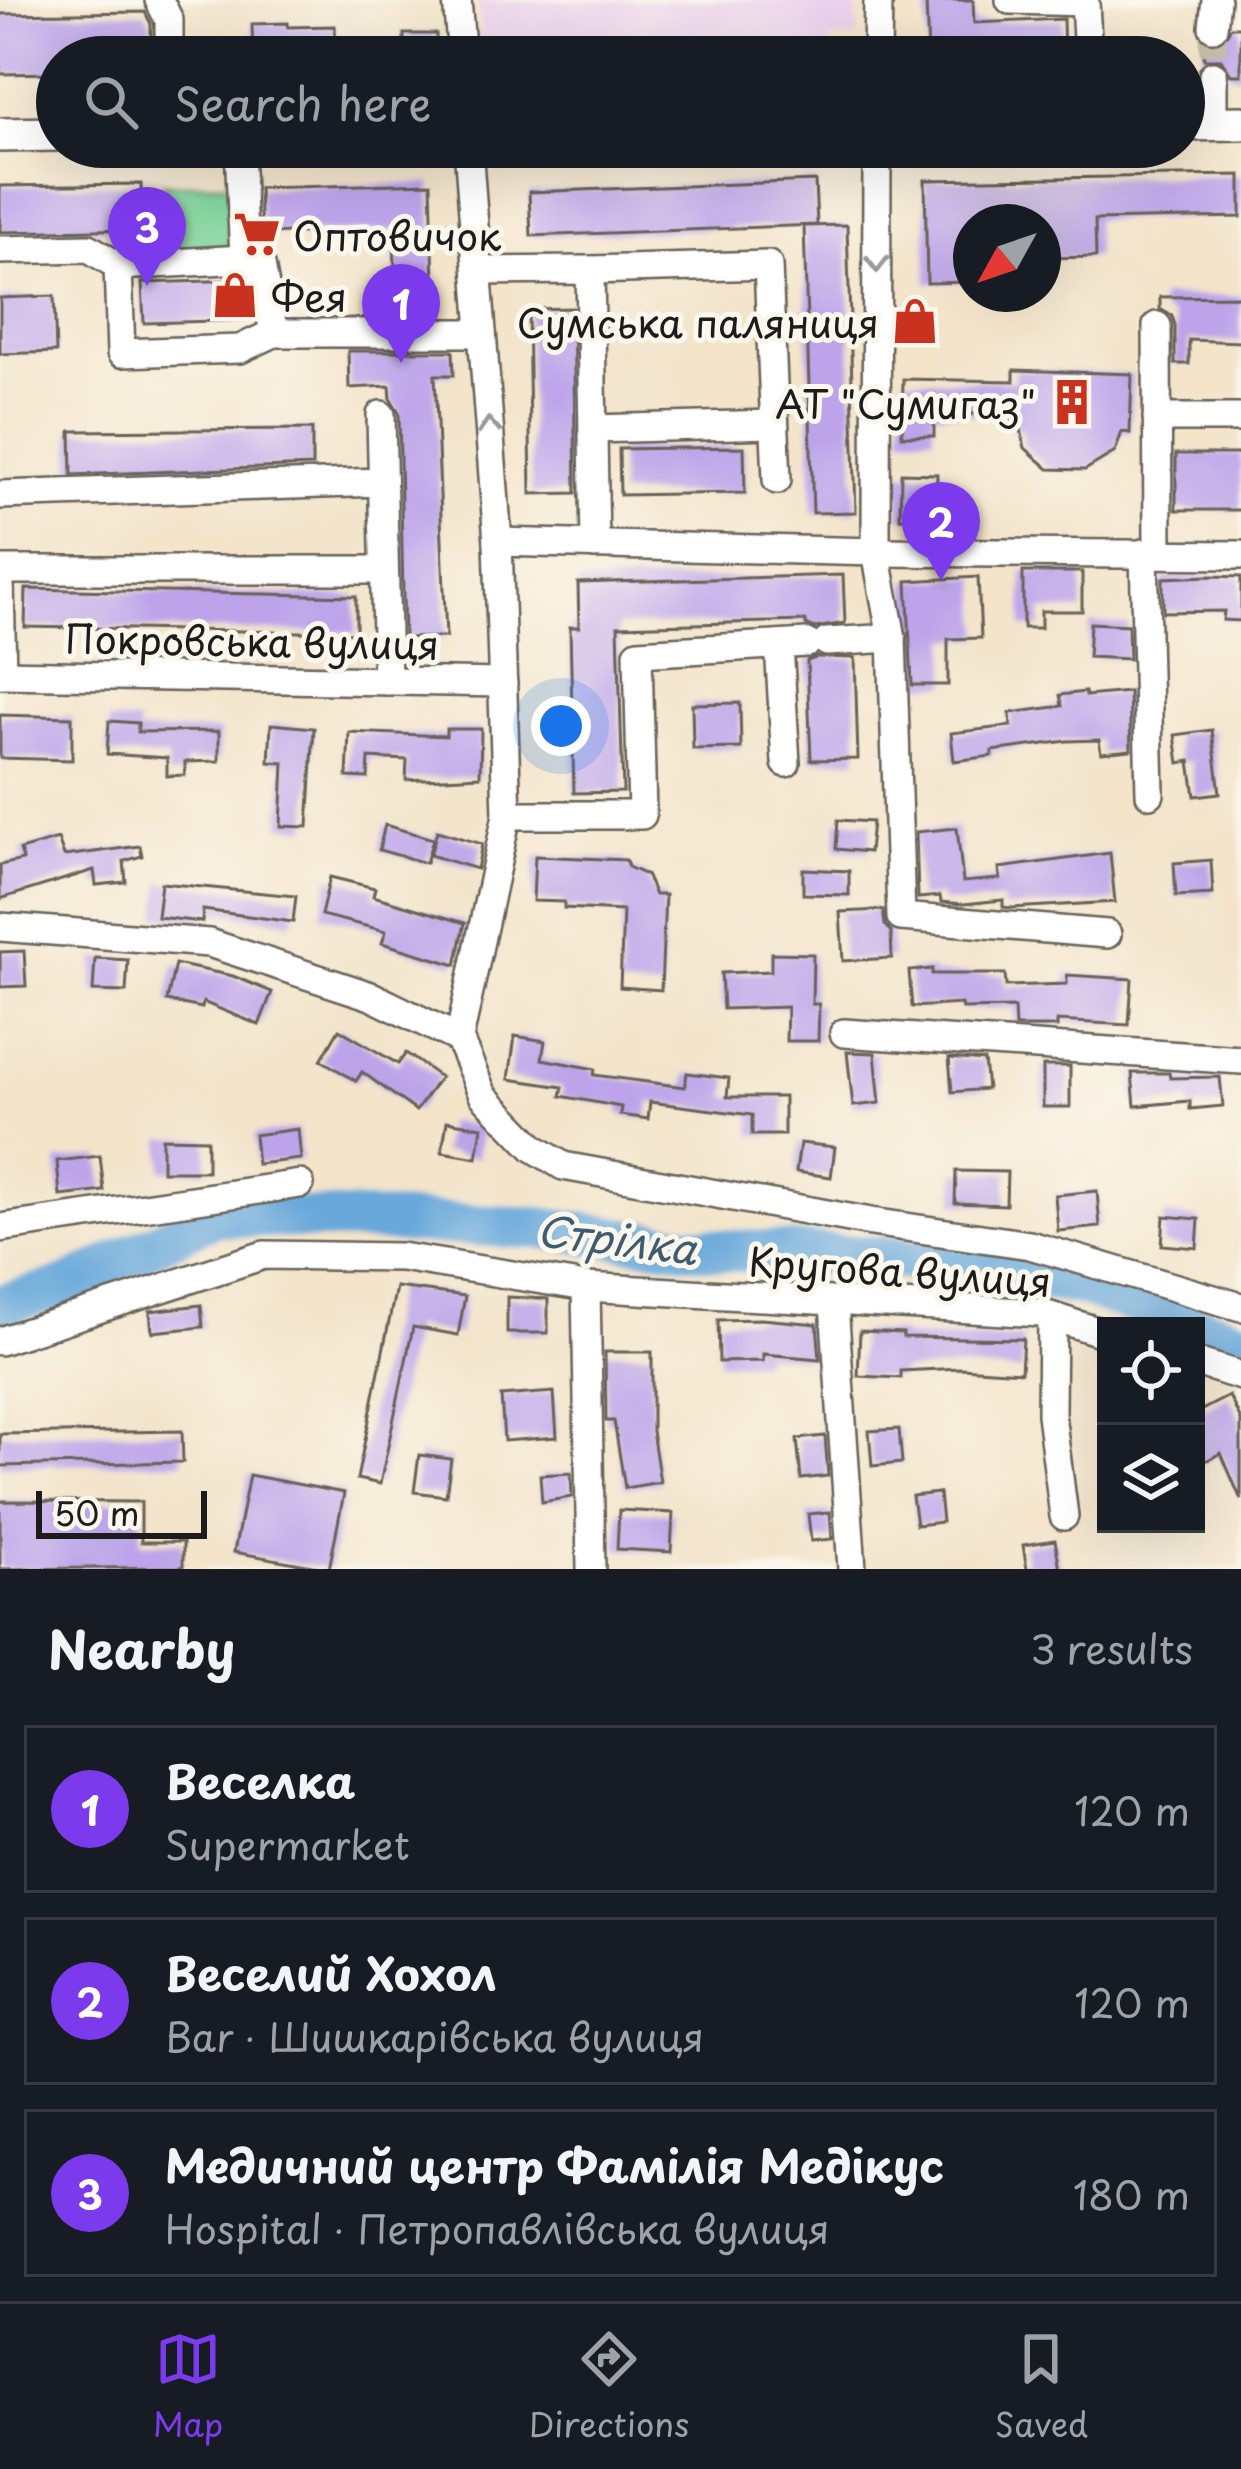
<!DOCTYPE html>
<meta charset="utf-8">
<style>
:root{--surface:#171b24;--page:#242831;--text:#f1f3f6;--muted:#9ea1a6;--line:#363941;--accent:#7c3aed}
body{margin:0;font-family:"Playpen Sans",sans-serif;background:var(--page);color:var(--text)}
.controls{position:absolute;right:36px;bottom:36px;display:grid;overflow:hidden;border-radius:0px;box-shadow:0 12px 48px #0002}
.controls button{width:108px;height:108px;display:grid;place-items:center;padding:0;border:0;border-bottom:3px solid var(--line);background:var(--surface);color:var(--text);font:60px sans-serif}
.compass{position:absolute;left:953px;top:204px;width:108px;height:108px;border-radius:50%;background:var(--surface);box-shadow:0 12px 48px #0002;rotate:230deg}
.scale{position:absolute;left:36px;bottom:30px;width:171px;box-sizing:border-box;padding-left:12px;border:6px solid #1c1c1c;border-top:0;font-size:33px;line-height:42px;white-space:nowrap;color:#1c1c1c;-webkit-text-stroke:9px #fbf7ec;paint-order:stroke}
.you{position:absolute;left:561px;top:726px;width:42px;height:42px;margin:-30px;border:9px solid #fff;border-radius:50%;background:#1a73e8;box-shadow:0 0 0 18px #1a73e833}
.badge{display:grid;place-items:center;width:78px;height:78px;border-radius:50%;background:var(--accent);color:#fff;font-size:39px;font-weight:700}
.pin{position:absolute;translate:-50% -99px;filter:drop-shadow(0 3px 6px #0008)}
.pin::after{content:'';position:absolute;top:63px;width:42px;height:36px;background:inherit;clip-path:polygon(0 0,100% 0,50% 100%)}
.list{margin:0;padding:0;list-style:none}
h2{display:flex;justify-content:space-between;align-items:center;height:156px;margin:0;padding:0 48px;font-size:51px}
h2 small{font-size:39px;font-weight:400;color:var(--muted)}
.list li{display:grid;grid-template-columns:78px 1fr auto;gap:36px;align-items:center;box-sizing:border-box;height:168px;margin:0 24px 24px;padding:0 24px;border:3px solid var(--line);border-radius:0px}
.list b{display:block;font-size:45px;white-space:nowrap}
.list p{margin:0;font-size:39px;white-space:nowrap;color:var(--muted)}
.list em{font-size:39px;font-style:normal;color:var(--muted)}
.icon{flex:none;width:66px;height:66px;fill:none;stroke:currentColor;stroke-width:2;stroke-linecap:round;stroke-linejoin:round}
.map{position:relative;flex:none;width:1241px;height:1569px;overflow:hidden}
.search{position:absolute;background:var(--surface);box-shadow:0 12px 48px #0002;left:36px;right:36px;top:36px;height:132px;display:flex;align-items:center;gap:30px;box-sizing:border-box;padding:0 42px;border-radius:66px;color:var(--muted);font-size:45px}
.sheet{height:732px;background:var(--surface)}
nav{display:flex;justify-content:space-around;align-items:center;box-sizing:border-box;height:168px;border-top:3px solid var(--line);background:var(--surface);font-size:33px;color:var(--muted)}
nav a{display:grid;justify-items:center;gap:6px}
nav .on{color:var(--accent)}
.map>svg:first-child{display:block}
.built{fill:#ead1ec}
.green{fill:#77d096;stroke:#4a7659;stroke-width:3}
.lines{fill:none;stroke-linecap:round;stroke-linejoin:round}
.river{stroke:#67a8da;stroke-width:42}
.building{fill:#bca3ea}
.minor-tunnel{stroke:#c8bca7;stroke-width:27;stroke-dasharray:27 14;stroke-linecap:butt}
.minor-casing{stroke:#676259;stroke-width:32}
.major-casing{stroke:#676259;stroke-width:38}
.minor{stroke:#fff;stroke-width:27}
.major{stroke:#fff;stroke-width:33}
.oneway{stroke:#999}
.labels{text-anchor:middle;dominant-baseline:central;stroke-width:10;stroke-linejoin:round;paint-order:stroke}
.poi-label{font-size:39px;fill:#1c1c1c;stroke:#fbf7ec;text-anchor:start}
.street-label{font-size:39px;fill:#1c1c1c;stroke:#fbf7ec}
.water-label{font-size:42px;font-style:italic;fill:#3e5b71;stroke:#fbf7ec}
</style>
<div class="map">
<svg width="1241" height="1569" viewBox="0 0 1241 1569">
<rect width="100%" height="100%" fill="#fbf7ec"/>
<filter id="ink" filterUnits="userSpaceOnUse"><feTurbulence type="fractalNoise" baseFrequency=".00833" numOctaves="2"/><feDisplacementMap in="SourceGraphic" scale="24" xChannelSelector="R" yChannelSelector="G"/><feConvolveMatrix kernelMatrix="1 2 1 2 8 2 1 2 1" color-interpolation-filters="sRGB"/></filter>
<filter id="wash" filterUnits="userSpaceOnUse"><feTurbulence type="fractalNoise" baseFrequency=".004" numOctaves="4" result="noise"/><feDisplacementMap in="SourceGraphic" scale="48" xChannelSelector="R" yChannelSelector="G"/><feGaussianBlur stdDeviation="2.7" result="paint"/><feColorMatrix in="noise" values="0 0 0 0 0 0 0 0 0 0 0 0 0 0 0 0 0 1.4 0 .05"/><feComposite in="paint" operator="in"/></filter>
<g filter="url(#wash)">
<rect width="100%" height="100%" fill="#f3e4ca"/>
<polygon class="built" points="478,0 857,0 858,38 830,39 828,57 482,57"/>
<rect class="green" x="163" y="184" width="67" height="65"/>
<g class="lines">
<polyline class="river" points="0,1305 66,1287 215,1215 539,1228 721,1250 898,1258 1080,1285 1241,1340"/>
</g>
<g id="blocks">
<g class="building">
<polygon points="926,0 973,0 974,23 1063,19 1064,57 928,57"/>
<polygon points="145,12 151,24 151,57 57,57 57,73 0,74 0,14"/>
<polygon points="288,23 288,27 335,26 336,57 253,57 252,24"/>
<polygon points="1231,27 1241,27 1241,75 1231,75 1221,59 1204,59 1204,42 1221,43"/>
<polygon points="404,34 436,34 437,57 404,57"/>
<polygon points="1241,175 1241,217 1095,220 1096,257 1043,258 1043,222 971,222 971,282 927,283 925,180"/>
<polygon points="815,181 817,225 531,236 529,192"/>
<polygon points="431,183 435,315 396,315 394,230 261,234 259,188"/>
<polygon points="141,184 142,229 0,232 0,186"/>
<polygon points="847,225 856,512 813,513 804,226"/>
<polygon points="245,280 251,320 144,323 142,283"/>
<polygon points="54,296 56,352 0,354 0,298"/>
<polygon points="1241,296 1241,342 1189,340 1189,364 1175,364 1175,325 1172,316 1160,309 1160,297"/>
<polygon points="573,308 576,493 531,494 528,309"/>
<polygon points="348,351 453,351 454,375 435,375 446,637 404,638 399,413 391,400 390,386 349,388"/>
<polygon points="1014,370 1132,374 1130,433 1122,432 1115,452 1085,470 1049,469 1025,448 1021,429 1012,429 1013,415 934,413 934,436 902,436 903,379 1014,381"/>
<polygon points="312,429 312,466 72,475 71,431"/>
<polygon points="744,447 745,493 620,495 619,449"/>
<rect x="1176" y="454" width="65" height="56"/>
<polygon points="901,473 937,474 936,519 900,518"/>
<polygon points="1023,572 1082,572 1082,611 1041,611 1041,628 1023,628"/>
<polygon points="843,575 845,623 816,628 806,625 806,621 618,626 623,792 574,793 570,627 579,627 578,583"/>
<polygon points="1211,576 1241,577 1241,621 1223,620 1224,611 1163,612 1163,578"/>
<polygon points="978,577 981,638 948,639 948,685 912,685 907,581"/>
<polygon points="26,589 356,596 356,633 25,627"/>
<polygon points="1090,623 1128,625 1129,659 1088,657"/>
<polygon points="818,657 855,658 858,759 811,760 807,661"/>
<polygon points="1085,692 1086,696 1129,692 1131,750 1101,753 1099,740 1067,741 992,751 992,756 954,761 951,733 1011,726 1010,713 1062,706 1060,695"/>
<polygon points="740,703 741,748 693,749 692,704"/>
<polygon points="0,715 72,717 72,760 0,758"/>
<polygon points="109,721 138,723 138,732 219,731 219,761 185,762 185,775 167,776 167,758 107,754"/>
<polygon points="271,724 314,728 308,827 281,826 284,763 269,762"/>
<polygon points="446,729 481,729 480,776 406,780 407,760 369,758 368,778 347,777 349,732 446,736"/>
<polygon points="1212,730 1220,793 1195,796 1190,761 1179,763 1175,735"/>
<polygon points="838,820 872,822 869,852 836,849"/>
<polygon points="385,825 433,839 426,863 379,850"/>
<polygon points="957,828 963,882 1000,879 999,868 1110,853 1115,902 1011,908 1003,907 1003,900 964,904 941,902 940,896 918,898 916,832"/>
<polygon points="437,831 482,844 477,869 430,855"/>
<polygon points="58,839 64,856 140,846 142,856 124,861 126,882 96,885 94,870 0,899 0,865 23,860 20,850"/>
<polygon points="535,856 626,860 628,867 646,875 655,895 665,895 661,990 620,987 623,911 564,908 564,902 533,901"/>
<polygon points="1211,860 1213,894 1176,896 1174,863"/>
<polygon points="803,869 849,871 849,895 803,894"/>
<polygon points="330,877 375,888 373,896 465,923 456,965 382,943 386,931 321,915"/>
<polygon points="161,883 296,896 293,922 203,910 202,922 157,917"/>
<polygon points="883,910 885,925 891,932 892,958 843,961 840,912"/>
<polygon points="24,951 26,986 0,987 0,952"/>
<polygon points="771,953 813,954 812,1004 819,1004 818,1041 786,1041 787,1007 723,1009 721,973 771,971"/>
<polygon points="95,958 128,960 126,992 93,991"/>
<polygon points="175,964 233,976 272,992 259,1025 203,1002 202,1008 167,1001"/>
<polygon points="932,969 932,974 1005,974 1006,986 1067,984 1067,975 1132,979 1129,1025 1057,1021 1057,1027 1015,1027 1014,1008 962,1009 961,1004 912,1007 909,971"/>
<polygon points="339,1029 398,1064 406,1053 440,1077 416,1111 362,1072 356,1081 321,1060"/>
<polygon points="515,1036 545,1041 542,1059 595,1069 594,1075 685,1087 687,1073 729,1078 727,1097 784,1097 784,1135 752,1135 752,1115 650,1102 648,1119 620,1115 621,1107 561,1096 563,1087 509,1079"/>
<polygon points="847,1052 875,1053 880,1103 853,1106"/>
<polygon points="949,1058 984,1061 987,1089 952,1092"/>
<rect x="1043" y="1066" width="27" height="41"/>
<polygon points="1132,1073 1169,1073 1170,1078 1220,1077 1223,1106 1190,1109 1190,1101 1135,1106"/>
<polygon points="447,1121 482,1127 477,1158 442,1152"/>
<polygon points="298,1129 301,1159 257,1164 254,1135"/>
<polygon points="162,1138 207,1139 207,1171 162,1171"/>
<polygon points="800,1143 835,1147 831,1177 796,1172"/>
<polygon points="100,1156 104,1191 60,1196 57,1161"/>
<polygon points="956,1171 1007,1172 1006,1205 955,1203"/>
<polygon points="1097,1191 1100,1227 1058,1231 1055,1195"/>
<polygon points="1164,1216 1199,1219 1197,1248 1162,1245"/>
<polygon points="396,1287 465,1296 458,1335 413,1327 380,1484 357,1479"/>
<polygon points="507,1297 548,1299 548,1333 507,1333"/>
<polygon points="201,1305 203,1327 152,1332 150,1311"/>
<polygon points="761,1319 817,1324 820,1359 763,1354 763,1361 719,1362 718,1320"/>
<polygon points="860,1331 903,1333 903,1337 1023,1339 1021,1372 961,1368 901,1371 901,1378 858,1376"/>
<polygon points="605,1352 652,1352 652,1431 660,1482 625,1488 614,1421 606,1421"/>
<polygon points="554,1392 557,1437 504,1441 501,1396"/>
<polygon points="1229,1396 1241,1420 1241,1500 1221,1453 1196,1466 1196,1413"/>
<polygon points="899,1429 902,1463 872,1466 869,1431"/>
<polygon points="182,1431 183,1462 0,1466 0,1434"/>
<polygon points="825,1436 828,1476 801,1479 797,1439"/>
<polygon points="419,1455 451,1459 446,1496 414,1492"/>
<polygon points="571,1473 572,1497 542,1502 540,1475"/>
<polygon points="249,1475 344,1493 329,1569 234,1552"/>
<polygon points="939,1493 942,1522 916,1525 912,1496"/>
<polygon points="0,1501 141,1502 141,1542 183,1542 183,1567 0,1569"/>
<polygon points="619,1510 673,1513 671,1552 617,1549"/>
<polygon points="830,1512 832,1539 811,1541 808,1514"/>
<polygon points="1055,1540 1060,1569 1027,1569 1023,1545"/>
</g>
</g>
</g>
<g filter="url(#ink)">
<use href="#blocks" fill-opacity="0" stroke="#676259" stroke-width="3"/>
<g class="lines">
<polyline class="minor-tunnel" points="1213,27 1213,75"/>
<defs>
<g id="minor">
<polyline points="159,0 169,20 169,57"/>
<polyline points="457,0 462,57"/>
<polyline points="1010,0 1085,2 1088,57"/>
<polyline points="1213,27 1216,0"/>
<polyline points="877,57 878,0"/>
<polyline points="1213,124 1213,75"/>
<polyline points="239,147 244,259 261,265 274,333 482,333"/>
<polyline points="468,147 498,542 507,815 459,1039 483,1095 534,1148 563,1166 871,1222 1030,1245 1241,1307"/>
<polyline points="877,147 876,552 892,638 901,917 1107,934"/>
<polyline points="0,250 89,248 118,266"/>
<polyline points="244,259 118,266 121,353 240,349 274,333"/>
<polyline points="590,270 768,265 777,480"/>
<polyline points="478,271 590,270 595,545"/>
<polyline points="1157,326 1158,553"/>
<polyline points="381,415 387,681"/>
<polyline points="1157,418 1241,418"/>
<polyline points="593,429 773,424"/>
<polyline points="0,495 382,482"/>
<polyline points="498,542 876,552 1241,555"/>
<polyline points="1144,553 1150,794"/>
<polyline points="0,570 384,570"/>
<polyline points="0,583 2,674"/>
<polyline points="827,642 892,638"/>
<polyline points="779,645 786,763"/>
<polyline points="0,674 503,683"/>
<polyline points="507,815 642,815 638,653 807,643"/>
<polyline points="0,927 209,943 371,996 459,1039"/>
<polyline points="844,1033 1241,1060"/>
<polyline points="0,1228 300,1184"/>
<polyline points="586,1287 591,1569"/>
<polyline points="834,1304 852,1569"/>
<polyline points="1052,1317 1051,1414 1064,1516"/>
<polyline points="0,1341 264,1255 401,1257 586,1287 1041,1313 1106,1334"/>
<polyline points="1196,1362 1241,1376"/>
</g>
<g id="major">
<polyline points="1184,124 1241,123"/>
<polyline points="0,135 57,134"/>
</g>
</defs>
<use href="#minor" class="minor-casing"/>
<use href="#major" class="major-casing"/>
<use href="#minor" class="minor"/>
<use href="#major" class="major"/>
</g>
<defs><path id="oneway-chevron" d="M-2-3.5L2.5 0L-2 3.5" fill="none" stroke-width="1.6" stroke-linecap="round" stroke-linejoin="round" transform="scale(3)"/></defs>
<g class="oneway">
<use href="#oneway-chevron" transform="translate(877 264) rotate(90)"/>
<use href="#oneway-chevron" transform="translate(489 426) rotate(-94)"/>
</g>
</g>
<defs>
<symbol id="supermarket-bare" viewBox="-9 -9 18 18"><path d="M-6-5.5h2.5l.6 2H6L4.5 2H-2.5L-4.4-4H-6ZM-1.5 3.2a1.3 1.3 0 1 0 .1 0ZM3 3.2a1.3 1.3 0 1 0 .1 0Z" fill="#c8321e" stroke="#fbf7ec" stroke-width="2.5" paint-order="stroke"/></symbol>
<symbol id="shop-bare" viewBox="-9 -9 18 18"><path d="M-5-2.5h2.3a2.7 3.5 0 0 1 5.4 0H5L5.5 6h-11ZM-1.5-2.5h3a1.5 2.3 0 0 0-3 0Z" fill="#c8321e" stroke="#fbf7ec" stroke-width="2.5" paint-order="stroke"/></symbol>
<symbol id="building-bare" viewBox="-9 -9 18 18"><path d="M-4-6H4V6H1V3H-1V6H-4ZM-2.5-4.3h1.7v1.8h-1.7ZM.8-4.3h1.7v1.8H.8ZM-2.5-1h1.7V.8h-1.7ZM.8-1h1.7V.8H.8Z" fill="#c8321e" stroke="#fbf7ec" stroke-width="2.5" paint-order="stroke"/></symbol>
</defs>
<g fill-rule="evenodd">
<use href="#supermarket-bare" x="224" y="201" width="66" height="66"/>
<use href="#shop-bare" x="202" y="262" width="66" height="66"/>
<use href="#shop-bare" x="882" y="288" width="66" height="66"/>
<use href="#building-bare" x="1039" y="369" width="66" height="66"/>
</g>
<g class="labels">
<g class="poi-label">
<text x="293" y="234">Оптовичок</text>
<text x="271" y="295">Фея</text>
<text x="879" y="321" text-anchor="end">Сумська паляниця</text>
<text x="1036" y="402" text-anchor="end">АТ "Сумигаз"</text>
</g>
<g class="street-label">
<text transform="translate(252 640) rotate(1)">Покровська вулиця</text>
<text transform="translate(900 1270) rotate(4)">Кругова вулиця</text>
</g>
<g class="water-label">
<text transform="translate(617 1238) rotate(7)">Стрілка</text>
</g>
</g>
</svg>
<div class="controls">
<button><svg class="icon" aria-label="locate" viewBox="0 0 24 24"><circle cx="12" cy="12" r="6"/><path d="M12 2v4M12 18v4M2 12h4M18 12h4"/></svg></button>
<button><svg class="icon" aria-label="layers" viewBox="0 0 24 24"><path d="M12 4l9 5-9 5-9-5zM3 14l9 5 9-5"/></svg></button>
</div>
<svg class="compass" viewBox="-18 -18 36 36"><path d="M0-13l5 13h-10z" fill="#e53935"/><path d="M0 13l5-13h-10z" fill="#9ea1a6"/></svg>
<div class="scale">50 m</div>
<div class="you"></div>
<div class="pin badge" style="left:401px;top:363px">1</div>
<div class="pin badge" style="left:941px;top:581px">2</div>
<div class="pin badge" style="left:147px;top:286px">3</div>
<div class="search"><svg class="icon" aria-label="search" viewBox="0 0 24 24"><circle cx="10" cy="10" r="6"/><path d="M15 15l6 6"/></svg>Search here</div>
</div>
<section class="sheet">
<h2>Nearby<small>3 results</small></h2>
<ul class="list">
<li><span class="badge">1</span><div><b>Веселка</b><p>Supermarket</p></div><em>120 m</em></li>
<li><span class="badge">2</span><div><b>Веселий Хохол</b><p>Bar · Шишкарівська вулиця</p></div><em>120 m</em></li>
<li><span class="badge">3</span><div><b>Медичний центр Фамілія Медікус</b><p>Hospital · Петропавлівська вулиця</p></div><em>180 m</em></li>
</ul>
</section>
<nav>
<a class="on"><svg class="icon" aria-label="map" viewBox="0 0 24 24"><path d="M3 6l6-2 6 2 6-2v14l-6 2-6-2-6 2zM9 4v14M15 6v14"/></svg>Map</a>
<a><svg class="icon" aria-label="directions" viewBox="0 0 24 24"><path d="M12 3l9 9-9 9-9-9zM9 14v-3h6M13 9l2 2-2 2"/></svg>Directions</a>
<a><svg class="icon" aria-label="saved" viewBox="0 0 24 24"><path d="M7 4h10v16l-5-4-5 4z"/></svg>Saved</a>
</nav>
